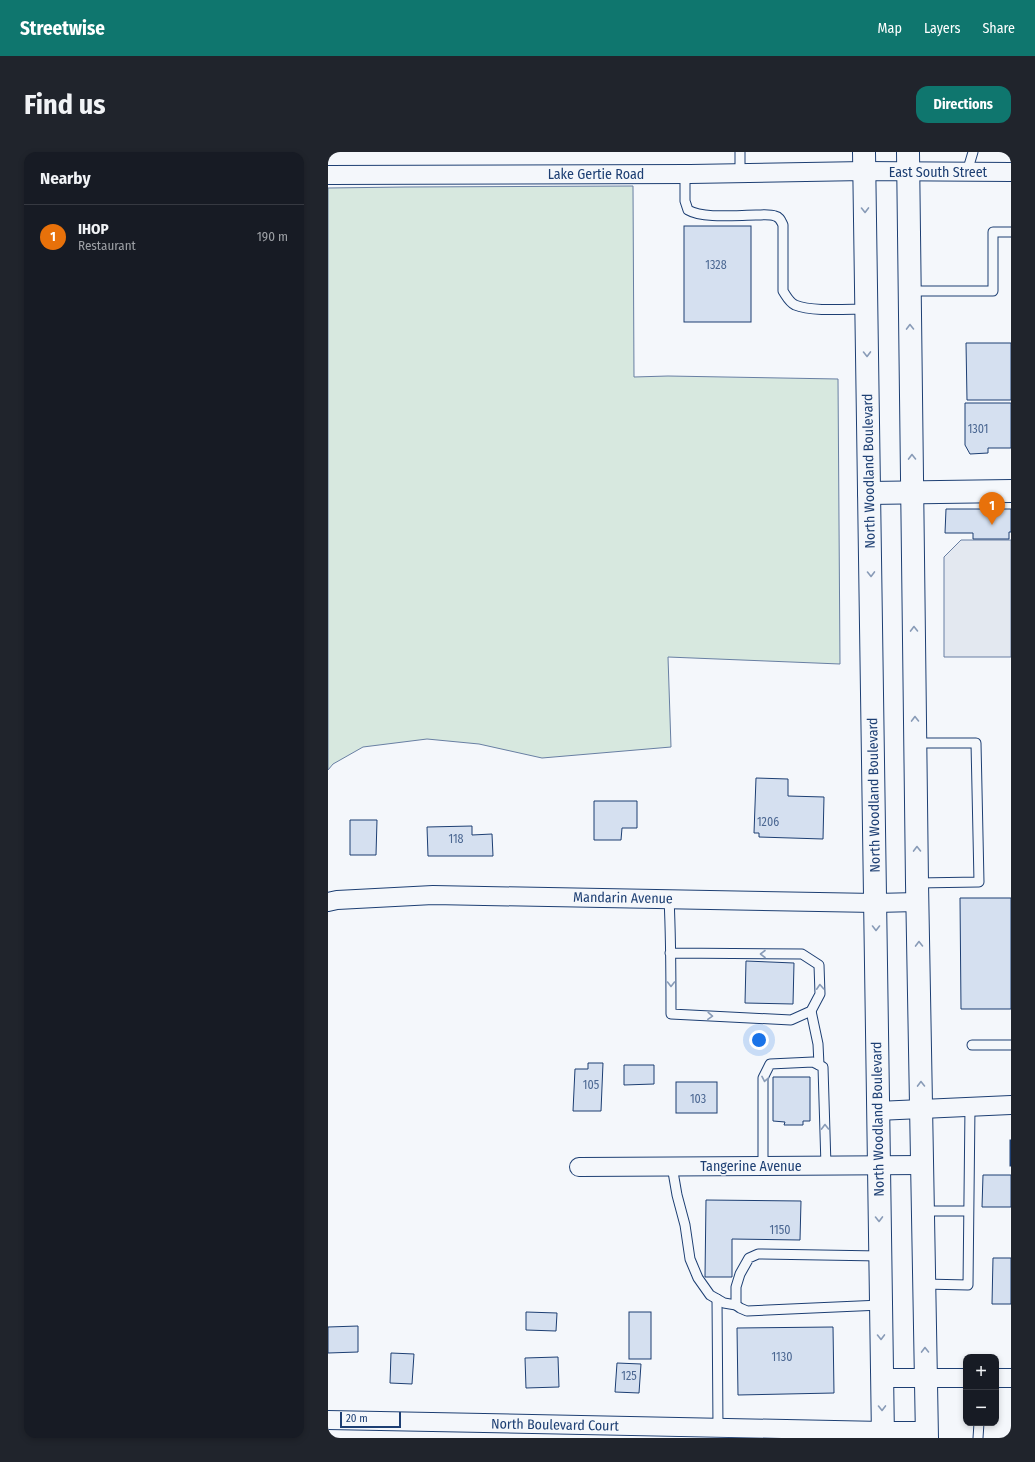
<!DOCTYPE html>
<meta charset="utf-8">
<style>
:root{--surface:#171b24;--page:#20242c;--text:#f1f3f6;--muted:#9ea1a6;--line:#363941;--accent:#0f766e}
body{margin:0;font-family:"Fira Sans Condensed",sans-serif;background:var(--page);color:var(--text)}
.controls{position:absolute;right:12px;bottom:12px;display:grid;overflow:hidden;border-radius:8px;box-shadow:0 2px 6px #0003}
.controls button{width:36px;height:36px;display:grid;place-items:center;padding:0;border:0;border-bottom:1px solid var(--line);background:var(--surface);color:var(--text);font:20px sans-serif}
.scale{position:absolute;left:12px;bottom:10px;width:61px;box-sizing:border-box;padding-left:4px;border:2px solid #1d3f73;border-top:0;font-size:11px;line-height:14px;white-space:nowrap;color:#1d3f73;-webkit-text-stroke:3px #f4f7fb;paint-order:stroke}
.you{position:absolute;left:431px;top:888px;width:14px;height:14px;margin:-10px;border:3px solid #fff;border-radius:50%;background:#1a73e8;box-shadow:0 0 0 6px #1a73e833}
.badge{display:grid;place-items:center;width:26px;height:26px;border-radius:50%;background:var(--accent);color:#fff;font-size:13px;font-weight:700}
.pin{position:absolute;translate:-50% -33px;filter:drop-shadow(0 1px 2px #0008)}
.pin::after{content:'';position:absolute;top:21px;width:14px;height:12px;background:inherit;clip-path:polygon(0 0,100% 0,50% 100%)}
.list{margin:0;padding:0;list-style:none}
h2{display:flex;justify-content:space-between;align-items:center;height:52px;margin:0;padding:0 16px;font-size:17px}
h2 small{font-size:13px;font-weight:400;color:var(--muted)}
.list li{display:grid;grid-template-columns:26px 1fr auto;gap:12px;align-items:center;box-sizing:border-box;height:64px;padding:0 16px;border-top:1px solid var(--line)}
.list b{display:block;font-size:15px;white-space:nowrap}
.list p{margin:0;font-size:13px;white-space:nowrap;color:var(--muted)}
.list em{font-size:13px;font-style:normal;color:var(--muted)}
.map{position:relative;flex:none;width:683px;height:1286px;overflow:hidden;border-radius:12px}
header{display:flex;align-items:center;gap:24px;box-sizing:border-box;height:56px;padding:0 20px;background:var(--accent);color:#fff}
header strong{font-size:19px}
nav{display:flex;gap:22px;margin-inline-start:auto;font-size:14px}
.intro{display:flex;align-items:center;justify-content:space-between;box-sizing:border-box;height:96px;padding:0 24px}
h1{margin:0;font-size:28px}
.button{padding:10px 18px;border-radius:12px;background:var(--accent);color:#fff;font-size:14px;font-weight:700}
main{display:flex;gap:24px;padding:0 24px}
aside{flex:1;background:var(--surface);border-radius:12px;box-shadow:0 2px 6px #0003}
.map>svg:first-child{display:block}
.green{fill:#d7e8df;stroke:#687fa3}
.parking{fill:#e3e8f0;stroke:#687fa3}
.building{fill:#d5e0f0;stroke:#1d3f73}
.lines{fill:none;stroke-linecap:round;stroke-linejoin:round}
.service-casing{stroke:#1d3f73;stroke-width:11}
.minor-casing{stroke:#1d3f73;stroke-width:20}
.tertiary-casing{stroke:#1d3f73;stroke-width:24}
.primary-casing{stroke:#1d3f73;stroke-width:24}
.service{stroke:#f4f7fb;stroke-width:9}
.minor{stroke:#f4f7fb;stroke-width:18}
.tertiary{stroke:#f4f7fb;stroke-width:22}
.primary{stroke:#f4f7fb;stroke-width:22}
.oneway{stroke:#889bb7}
.labels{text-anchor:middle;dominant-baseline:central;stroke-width:3;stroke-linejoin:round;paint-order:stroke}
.number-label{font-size:12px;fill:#4b6792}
.street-label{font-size:14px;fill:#1d3f73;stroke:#f4f7fb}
</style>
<header>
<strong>Streetwise</strong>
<nav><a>Map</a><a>Layers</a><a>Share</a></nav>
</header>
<div class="intro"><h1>Find us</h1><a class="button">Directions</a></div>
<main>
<aside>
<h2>Nearby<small></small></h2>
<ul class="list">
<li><span class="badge" style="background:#e8710a">1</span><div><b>IHOP</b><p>Restaurant</p></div><em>190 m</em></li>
</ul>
</aside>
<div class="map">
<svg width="683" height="1286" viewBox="0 0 683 1286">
<rect width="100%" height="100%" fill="#f4f7fb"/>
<polygon class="green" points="305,34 306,225 340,224 510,227 512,512 340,505 343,595 214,606 151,592 99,587 35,595 5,612 0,618 0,36 77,35"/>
<polygon class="parking" points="633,388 683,388 683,505 616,505 616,405"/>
<g class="building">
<rect x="356" y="74" width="67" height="96"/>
<polygon points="638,191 683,191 683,248 639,248"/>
<polygon points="637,251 683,251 683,296 660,296 660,301 642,302 637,293"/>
<polygon points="618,357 683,357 683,380 681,380 681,387 645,387 645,381 617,381"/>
<polygon points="428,626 460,627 460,644 496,645 495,687 431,685 431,681 426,681"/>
<polygon points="266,649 309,649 309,676 294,676 293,688 266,688"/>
<polygon points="22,668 49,668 48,703 22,703"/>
<polygon points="144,674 144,683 164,682 165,704 100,704 99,675"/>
<polygon points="632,746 683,746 683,857 633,857"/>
<polygon points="418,809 466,811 465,852 417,851"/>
<polygon points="260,911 275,911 273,959 245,959 247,917 260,917"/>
<polygon points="296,913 326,913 326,932 296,933"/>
<polygon points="445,925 482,925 482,969 475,969 475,973 456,973 457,970 445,969"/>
<rect x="348" y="930" width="41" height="31"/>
<rect x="682" y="988" width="1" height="26"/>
<polygon points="655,1023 683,1023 683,1055 654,1055"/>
<polygon points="378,1048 473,1049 472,1088 404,1087 404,1125 377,1125"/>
<polygon points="665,1106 683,1106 683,1152 664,1152"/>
<polygon points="198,1160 229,1161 228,1179 198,1178"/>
<rect x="301" y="1160" width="22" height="47"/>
<polygon points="30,1174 30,1200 0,1201 0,1175"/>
<polygon points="505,1175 506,1241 410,1243 409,1176"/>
<polygon points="63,1201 86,1202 84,1232 62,1231"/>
<polygon points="230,1205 231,1235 198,1236 197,1206"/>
<polygon points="289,1211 313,1212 311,1241 287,1240"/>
</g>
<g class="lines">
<defs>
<g id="service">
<polyline points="639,20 645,0"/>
<polyline points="412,21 412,0"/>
<path d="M357,22V49L360,58C375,67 410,63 428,63C434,63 442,62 447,64C452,65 453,69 455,73V139C459,145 461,150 467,153C484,160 520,157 539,157"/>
<polyline points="582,139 665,139 665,80 683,80"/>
<polyline points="588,591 648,591 651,730 589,731"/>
<path d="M341,747C343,785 343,824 343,862L463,868L483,859L492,842L491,813L474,802L342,801"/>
<polyline points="483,859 490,892 491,913"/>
<polyline points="644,893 683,893"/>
<polyline points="344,1014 349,1043 357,1073 362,1107 370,1126 382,1143 396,1151 408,1153"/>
<polyline points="435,1014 435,926 442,912 485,910 495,915 498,1014"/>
<polyline points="595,1059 640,1059"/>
<polyline points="552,1104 430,1102 421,1106 412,1122 408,1135 408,1153 412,1156 419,1159 553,1153"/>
<polyline points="596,1132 640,1133 642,955"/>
<polyline points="389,1147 390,1276"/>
<polyline points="650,1286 651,1271"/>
</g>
<g id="minor">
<polyline points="0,23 362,22 536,19 683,20"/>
<polyline points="0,750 9,748 105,743 547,751 590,750"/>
<polyline points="549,959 683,953"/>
<polyline points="251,1015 595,1013"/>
<polyline points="554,1226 638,1226"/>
<polyline points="668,1226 683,1226"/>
<polyline points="0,1268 555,1279 598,1279"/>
</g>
<polyline id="tertiary" points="541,341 683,339"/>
<g id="primary">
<polyline points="536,0 555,1286"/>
<polyline points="580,0 589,731 599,1286"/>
</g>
</defs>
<use href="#service" class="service-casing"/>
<use href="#minor" class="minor-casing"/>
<use href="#tertiary" class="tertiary-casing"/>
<use href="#primary" class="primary-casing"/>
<use href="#service" class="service"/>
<use href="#minor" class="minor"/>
<use href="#tertiary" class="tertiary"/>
<use href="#primary" class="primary"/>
</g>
<defs><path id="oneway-chevron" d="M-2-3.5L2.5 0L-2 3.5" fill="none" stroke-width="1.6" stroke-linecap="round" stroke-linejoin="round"/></defs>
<g class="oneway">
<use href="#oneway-chevron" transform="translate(537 58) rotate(89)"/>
<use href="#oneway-chevron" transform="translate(582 175) rotate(-91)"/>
<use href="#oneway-chevron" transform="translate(539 202) rotate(89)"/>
<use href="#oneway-chevron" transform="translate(584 305) rotate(-91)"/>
<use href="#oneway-chevron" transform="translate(543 422) rotate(89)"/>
<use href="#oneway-chevron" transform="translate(586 477) rotate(-91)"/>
<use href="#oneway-chevron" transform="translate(587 567) rotate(-91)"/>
<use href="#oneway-chevron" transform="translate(589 697) rotate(-91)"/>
<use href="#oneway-chevron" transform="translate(548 776) rotate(90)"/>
<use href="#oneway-chevron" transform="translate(591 792) rotate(-91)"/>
<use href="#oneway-chevron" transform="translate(435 802) rotate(-180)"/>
<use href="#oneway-chevron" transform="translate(343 832) rotate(90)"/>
<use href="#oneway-chevron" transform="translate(492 835) rotate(-93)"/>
<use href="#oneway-chevron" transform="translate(382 864) rotate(3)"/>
<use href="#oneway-chevron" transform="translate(437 927) rotate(101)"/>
<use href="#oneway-chevron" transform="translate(593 932) rotate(-91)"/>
<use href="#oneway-chevron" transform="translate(497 975) rotate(-91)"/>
<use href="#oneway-chevron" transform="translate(551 1067) rotate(89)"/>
<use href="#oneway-chevron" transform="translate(553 1185) rotate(89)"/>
<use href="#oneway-chevron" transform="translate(597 1198) rotate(-91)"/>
<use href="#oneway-chevron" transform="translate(554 1256) rotate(89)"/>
</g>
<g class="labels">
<g class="number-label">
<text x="388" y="113">1328</text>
<text x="650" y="277">1301</text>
<text x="440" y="670">1206</text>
<text x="128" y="687">118</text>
<text x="263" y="933">105</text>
<text x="370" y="947">103</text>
<text x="452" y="1078">1150</text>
<text x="454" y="1205">1130</text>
<text x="301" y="1224">125</text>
</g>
<g class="street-label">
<text x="610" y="20">East South Street</text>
<text x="268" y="22">Lake Gertie Road</text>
<text transform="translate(541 319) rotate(-91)">North Woodland Boulevard</text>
<text transform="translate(546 643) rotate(-91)">North Woodland Boulevard</text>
<text transform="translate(295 746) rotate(1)">Mandarin Avenue</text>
<text transform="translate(550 967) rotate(-91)">North Woodland Boulevard</text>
<text x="423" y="1014">Tangerine Avenue</text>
<text transform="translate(227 1273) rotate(1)">North Boulevard Court</text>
</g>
</g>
</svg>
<div class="controls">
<button>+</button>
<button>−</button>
</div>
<div class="scale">20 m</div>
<div class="you"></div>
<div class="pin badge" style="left:664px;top:373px;background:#e8710a">1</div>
</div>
</main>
